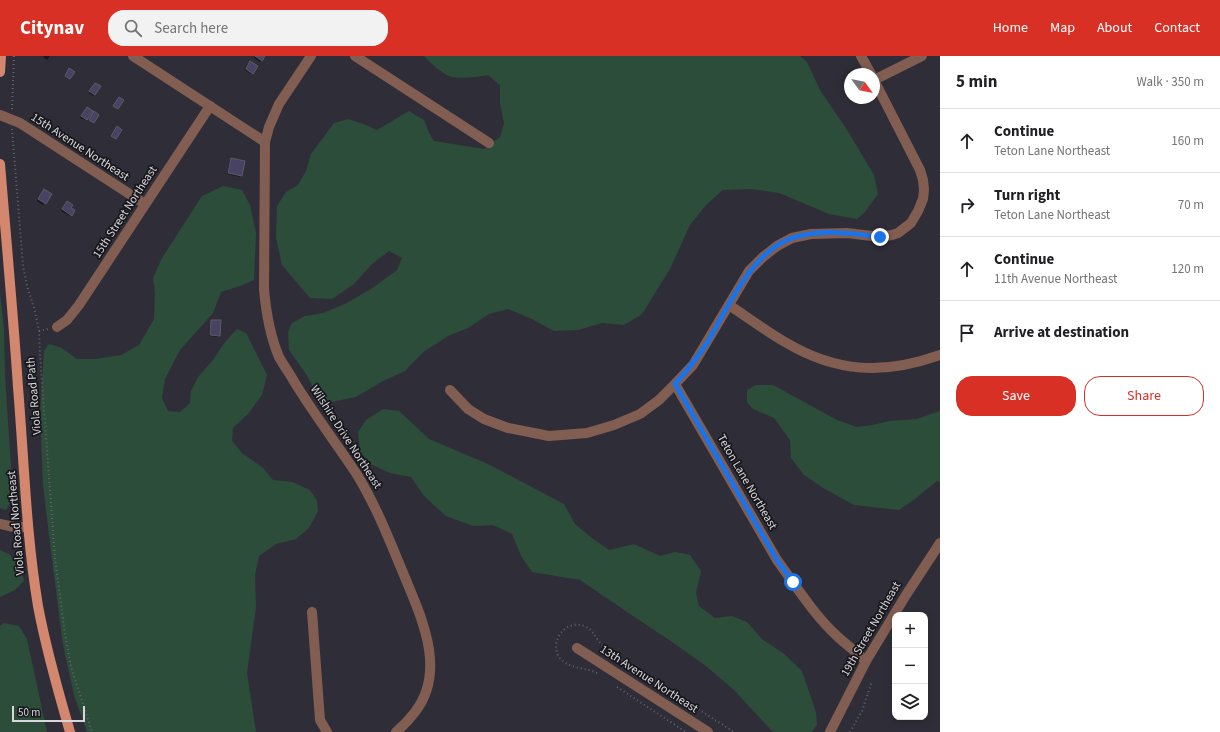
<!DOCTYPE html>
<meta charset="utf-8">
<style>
:root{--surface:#fff;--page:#f2f2f2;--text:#202124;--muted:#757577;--line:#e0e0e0;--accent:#d93025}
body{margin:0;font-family:"Source Sans 3",sans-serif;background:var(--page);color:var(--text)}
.controls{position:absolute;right:12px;bottom:12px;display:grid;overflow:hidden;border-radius:8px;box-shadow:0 2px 6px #0003}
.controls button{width:36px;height:36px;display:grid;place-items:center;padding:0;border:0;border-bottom:1px solid var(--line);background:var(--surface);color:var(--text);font:20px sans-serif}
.compass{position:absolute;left:844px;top:12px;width:36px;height:36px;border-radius:50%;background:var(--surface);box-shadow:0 2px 6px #0003;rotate:123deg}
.scale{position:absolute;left:12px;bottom:10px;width:73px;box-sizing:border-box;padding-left:4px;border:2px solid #d7d7dd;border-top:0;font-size:11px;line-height:14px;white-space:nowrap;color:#d7d7dd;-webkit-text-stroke:3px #18171b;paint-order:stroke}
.stop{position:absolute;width:12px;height:12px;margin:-9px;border:3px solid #1a73e8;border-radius:50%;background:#fff}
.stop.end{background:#1a73e8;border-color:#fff;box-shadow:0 1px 4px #0008}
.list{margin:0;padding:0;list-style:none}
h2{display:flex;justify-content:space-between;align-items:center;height:52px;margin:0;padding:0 16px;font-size:17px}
h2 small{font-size:13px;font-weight:400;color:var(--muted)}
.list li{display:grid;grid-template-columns:26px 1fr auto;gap:12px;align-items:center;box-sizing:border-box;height:64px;padding:0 16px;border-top:1px solid var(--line)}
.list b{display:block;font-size:15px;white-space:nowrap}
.list p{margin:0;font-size:13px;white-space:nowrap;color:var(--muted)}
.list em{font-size:13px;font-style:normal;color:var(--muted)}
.actions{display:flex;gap:8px;padding:12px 16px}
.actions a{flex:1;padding:9px 0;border:1px solid var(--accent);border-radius:16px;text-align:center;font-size:14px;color:var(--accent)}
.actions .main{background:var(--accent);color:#fff}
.icon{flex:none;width:22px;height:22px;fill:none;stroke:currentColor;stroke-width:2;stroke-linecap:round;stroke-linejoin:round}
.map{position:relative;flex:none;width:940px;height:676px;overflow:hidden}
header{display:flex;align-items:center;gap:24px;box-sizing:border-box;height:56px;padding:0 20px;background:var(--accent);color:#fff}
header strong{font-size:19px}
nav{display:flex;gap:22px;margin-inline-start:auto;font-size:14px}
.search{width:280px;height:36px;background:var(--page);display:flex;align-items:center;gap:10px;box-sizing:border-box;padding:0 14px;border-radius:16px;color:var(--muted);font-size:15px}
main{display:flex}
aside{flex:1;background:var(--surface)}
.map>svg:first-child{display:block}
.green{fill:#2c4d39}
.shadow{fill:#0007}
.building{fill:#484365;stroke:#5c5b65}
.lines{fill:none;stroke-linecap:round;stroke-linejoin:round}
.path{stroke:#65646d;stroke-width:2;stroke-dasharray:1 3;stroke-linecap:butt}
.minor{stroke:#825d51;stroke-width:10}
.major{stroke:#d3876f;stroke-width:10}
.route{stroke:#1a73e8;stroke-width:5}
.labels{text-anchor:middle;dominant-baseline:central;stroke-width:3.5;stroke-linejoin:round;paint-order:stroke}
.street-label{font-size:12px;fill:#d7d7dd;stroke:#18171b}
</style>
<header>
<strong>Citynav</strong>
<div class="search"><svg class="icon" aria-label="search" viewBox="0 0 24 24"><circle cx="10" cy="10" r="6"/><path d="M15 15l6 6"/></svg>Search here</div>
<nav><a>Home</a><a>Map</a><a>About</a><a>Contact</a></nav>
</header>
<main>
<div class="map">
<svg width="940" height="676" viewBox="0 0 940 676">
<rect width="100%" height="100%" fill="#2f2e38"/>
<g class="green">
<path d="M424,0H800L807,6L820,34L849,77L874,119L878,138L865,156L857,163L829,158L779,137L751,133L723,134L706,149L690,169L670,213L642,258L624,269L602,267L578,274L554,275L532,263L508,253L489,258L468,272L448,280L422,297L405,315L383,325L356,341L332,346L318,340L306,318L289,294L288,276L292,267L305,260L323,257L345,248L371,233L397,214L402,202L389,195L372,208L354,228L332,243L310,242L282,209L276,182L277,150L286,136L298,129L306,115L311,98L334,67L348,63L366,69L377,74L409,55L424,64L429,77L434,85L484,93L500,81L504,67L500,47V29L488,19C480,21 457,23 449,20C443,18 428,5 424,0Z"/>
<polygon points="223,130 242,134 250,149 256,177 254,224 240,230 221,236 213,257 180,294 165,323 162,342 168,355 180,356 190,347 191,335 198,321 213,304 225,286 237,273 246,277 267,319 262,339 248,358 233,372 232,385 242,397 263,412 273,424 292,426 310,434 317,445 318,455 309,472 296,483 276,488 259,500 255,519 256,551 247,617 256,676 87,676 74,639 63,589 50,487 43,429 40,356 44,295 49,288 62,292 77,303 95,303 121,299 139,289 154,263 155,236 153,222 162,202 202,140"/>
<polygon points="0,236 4,273 5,320 13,441 6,454 0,452"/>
<polygon points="756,329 773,329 837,364 857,371 873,369 889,365 917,363 940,355 940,426 937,425 915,443 899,454 854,449 823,432 803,418 791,402 790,384 774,362 753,353 747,346 747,334"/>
<polygon points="383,353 399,355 429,383 488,408 564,448 575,468 593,483 609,494 634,488 660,500 675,496 690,499 701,515 696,537 699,550 715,562 732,560 747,566 762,583 783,597 802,615 816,656 817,669 812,676 774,676 771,674 734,634 706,610 675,588 639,564 580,524 532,516 521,500 512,478 493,469 473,470 446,460 424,440 411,421 390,417 372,409 360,396 358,376 366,364"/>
<polygon points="0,494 9,498 20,509 24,525 15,534 0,541"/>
<polygon points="4,567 19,570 27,583 47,676 0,676 0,570"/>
</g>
<g class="shadow">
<polygon points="44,0 50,0 47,4 43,1"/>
<polygon points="255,0 264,0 260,6 254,2"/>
<polygon points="249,7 253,17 251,18 245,14"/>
<polygon points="93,29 95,38 93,40 89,37"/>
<polygon points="85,54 86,63 85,64 80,62"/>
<polygon points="231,103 241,120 240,121 227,118 230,104"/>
<polygon points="43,136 50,139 43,149 37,145"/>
<polygon points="66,147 70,152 71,159 70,160 61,155"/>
<polygon points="212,265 219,279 217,281 209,280 210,266"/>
</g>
<g class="building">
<polygon points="255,0 265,0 262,5"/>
<polygon points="250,5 258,10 253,18 246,13"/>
<polygon points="69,12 75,16 70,23 65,20"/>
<polygon points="95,27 101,30 95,39 89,35"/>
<polygon points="119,41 124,44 118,53 113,50"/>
<polygon points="87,51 93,55 87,64 81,60"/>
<polygon points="94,55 99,59 94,67 89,64"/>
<polygon points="117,70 122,74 116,83 111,80"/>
<polygon points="231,102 245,105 242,120 228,117"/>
<polygon points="44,133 52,138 46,148 38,143"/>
<polygon points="67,145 73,149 71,152 75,154 72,160 62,153"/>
<polygon points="211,264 221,264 220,280 210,279"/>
</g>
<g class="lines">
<g class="path">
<polyline points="12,53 14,0"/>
<polyline points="12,73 23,210 27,230 35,255 39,275 40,299 55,503 65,578 71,611 92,676"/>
<polyline points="39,275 48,273"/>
<path d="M597,617C587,612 574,613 564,606C545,592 563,562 584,570C592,573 594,579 599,585C602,590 608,594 612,598L734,676"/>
<polyline points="617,631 686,676"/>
<polyline points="850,676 862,655 872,625"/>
</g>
<g class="minor">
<polyline points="133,0 265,86"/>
<path d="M311,0L279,48L269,71L265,86L264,233C266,256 270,280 279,301C284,310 290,318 295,327C314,358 336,387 356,417C377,451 391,488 406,524C423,565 446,616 415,656C409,664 403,670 396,676"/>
<polyline points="355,0 489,87"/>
<polyline points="861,0 871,18"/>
<polyline points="874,24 922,0"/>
<polyline points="0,59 20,67 145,148"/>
<path d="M729,249C747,261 766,275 785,286C837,317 884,319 940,299"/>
<polyline points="57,271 67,264 79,249 210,50"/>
<path d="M675,328L777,504C796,530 814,559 838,581C847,589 857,597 866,605"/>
<polyline points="450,334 468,353 484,363 508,372 549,380 587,377 614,369 640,358 659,344 675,328 693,309 749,215 763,201 777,190 792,182 811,178 847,177 880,181 892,179 898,177 911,167 918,155 923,143 924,134 923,124 920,114 874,24"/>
<polyline points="0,468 14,471 28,471"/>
<polyline points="312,556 320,664 327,676"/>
<polyline points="577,592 708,676"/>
<polyline points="830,676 866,605 906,539 940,487"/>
</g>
<g class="major">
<polyline points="0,16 1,0"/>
<path d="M0,108C6,182 13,256 18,331C24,404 26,478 38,550C46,593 58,635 70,676"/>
</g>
</g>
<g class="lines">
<path class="route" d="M793,526L777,504L675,328C687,315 697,302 707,287C728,252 751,196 792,182C820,173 852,177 880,181"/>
</g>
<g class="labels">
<g class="street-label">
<text transform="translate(80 91) rotate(33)">15th Avenue Northeast</text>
<text transform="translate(125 156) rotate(-57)">15th Street Northeast</text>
<text transform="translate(34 340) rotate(-95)">Viola Road Path</text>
<text transform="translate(346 381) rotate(57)">Wilshire Drive Northeast</text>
<text transform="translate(747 426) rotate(60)">Teton Lane Northeast</text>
<text transform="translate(16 467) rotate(-95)">Viola Road Northeast</text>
<text transform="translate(871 573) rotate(-60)">19th Street Northeast</text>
<text transform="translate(649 623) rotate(33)">13th Avenue Northeast</text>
</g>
</g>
</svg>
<div class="controls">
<button>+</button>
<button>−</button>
<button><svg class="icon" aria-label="layers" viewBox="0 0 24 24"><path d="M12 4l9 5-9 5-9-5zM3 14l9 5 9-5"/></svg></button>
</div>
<svg class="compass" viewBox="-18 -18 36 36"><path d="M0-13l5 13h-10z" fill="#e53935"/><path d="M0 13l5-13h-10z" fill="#757577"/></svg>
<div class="scale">50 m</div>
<div class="stop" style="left:793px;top:526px"></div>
<div class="stop end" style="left:880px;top:181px"></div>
</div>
<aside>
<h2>5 min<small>Walk · 350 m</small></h2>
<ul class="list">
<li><svg class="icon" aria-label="ahead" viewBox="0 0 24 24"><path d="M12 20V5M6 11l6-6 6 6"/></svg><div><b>Continue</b><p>Teton Lane Northeast</p></div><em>160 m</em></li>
<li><svg class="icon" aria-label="right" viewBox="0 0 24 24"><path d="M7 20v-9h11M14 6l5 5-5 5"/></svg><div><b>Turn right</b><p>Teton Lane Northeast</p></div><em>70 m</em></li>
<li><svg class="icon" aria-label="ahead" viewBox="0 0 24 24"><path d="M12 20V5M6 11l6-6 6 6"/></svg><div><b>Continue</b><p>11th Avenue Northeast</p></div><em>120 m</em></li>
<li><svg class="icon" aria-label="arrive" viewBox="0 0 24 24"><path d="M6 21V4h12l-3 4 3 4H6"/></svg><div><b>Arrive at destination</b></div></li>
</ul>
<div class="actions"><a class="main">Save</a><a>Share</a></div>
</aside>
</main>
